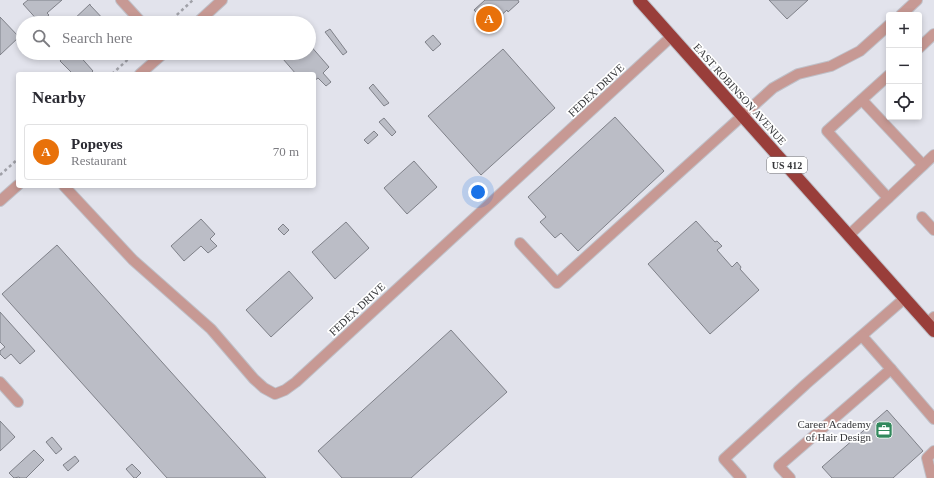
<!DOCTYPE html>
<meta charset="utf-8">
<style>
:root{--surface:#fff;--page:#f7f7f7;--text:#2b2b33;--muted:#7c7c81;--line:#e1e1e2;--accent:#31885c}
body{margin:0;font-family:"Times New Roman",serif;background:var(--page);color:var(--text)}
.controls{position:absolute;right:12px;top:12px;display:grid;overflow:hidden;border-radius:4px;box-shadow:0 2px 6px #0003}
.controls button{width:36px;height:36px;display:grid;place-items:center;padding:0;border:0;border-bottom:1px solid var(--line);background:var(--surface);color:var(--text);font:20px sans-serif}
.you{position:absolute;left:478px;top:192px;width:14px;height:14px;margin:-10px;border:3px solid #fff;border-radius:50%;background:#1a73e8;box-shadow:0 0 0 6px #1a73e833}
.badge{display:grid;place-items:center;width:26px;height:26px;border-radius:50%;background:var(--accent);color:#fff;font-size:13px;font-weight:700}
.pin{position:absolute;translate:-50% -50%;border:2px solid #fff;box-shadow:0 1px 4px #0006}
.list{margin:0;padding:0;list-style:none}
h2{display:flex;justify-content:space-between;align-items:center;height:52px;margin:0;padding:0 16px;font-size:17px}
h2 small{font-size:13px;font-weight:400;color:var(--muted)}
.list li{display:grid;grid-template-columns:26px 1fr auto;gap:12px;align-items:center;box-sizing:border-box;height:56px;margin:0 8px 8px;padding:0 8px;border:1px solid var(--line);border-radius:4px}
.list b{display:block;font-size:15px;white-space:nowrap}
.list p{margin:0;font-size:13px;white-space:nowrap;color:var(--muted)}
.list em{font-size:13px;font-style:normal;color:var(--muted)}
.icon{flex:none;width:22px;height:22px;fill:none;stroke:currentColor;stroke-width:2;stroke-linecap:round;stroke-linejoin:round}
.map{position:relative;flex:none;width:934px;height:478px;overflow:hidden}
.search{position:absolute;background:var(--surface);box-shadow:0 2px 6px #0003;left:16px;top:16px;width:300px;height:44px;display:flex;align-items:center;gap:10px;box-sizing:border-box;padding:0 14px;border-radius:22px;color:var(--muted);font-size:15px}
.panel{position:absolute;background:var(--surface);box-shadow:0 2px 6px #0003;left:16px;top:72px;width:300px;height:116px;border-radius:4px}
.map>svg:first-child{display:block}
.building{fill:#bbbdc6;stroke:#7f8189}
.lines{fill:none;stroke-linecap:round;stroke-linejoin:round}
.minor-casing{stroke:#bfc0c8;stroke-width:12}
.highway-casing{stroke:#bfc0c8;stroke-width:14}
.path{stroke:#a0a1a8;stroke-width:2.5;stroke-dasharray:3 3;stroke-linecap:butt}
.minor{stroke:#c79994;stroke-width:10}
.highway{stroke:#993e3a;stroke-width:12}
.labels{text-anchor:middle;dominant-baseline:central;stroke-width:3.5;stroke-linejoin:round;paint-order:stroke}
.shield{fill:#fff;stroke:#727274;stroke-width:1}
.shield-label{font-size:10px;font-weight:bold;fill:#353639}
.street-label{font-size:11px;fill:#353639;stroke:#fff}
.poi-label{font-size:11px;fill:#353639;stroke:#fff;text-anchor:end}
</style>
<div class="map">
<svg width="934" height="478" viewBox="0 0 934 478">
<rect width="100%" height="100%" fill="#e2e3ec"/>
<g class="building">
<polygon points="28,0 62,0 47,13 49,15 40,23 23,4"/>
<polygon points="485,0 518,0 519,2 508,12 507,10 489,26 474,10"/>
<polygon points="769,0 808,0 787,19"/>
<polygon points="90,4 90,5 107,23 73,23 71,22"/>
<polygon points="0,17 19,37 0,55"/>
<polygon points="330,29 347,52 343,55 325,32"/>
<polygon points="433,35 441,44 433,51 425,42"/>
<polygon points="309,44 329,67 323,73 331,82 326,86 318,78 314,81 314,74 296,74 283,59 290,53 309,53"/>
<polygon points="503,49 555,108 481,175 428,116"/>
<polygon points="67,53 77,53 93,71 90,74 73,74 60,61"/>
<polygon points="373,84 389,103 384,106 369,88"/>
<polygon points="615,117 664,171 578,251 561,233 555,238 540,222 546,217 528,197"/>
<polygon points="384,118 396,132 392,136 379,122"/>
<polygon points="374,131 378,135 368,144 364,140"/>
<polygon points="414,161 437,187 407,214 384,188"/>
<polygon points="201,219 215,234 210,239 217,246 208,253 201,246 184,261 171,246"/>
<polygon points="696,221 715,242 717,241 722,246 717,250 732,267 737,262 741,267 740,269 759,290 710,334 648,264"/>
<polygon points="346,222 369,248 335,279 312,252"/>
<polygon points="283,224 289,230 284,235 278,229"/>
<polygon points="57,245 266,478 167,478 2,294"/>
<polygon points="289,271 313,298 271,337 246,310"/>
<polygon points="0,312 35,351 20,364 11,354 5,359 0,354 0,351 5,347 0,342"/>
<polygon points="451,330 507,392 411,478 342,478 318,451"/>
<polygon points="887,410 923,451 893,478 832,478 822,467"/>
<polygon points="0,421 15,437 0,451"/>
<polygon points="52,437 62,449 56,454 46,442"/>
<polygon points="34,450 44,460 26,478 20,478 19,477 14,478 9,473"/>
<polygon points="75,456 79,461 68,471 63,465"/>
<polygon points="132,464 141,473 136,478 134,478 126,469"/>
</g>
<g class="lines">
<defs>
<g id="minor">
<polyline points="121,0 142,23"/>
<polyline points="901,15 917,0"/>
<polyline points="197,23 222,0"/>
<polyline points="919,48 934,34"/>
<polyline points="140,74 164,53"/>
<polyline points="862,100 923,165"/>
<polyline points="64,186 133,260 211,329 254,379 264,388 275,394 285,390 296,382 672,36"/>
<polyline points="888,198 827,131 889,75"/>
<polyline points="0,201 18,185"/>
<polyline points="922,217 934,230"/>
<polyline points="849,235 934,155"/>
<polyline points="520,243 557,283 773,88 798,74 831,66 860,51 889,25"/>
<polyline points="927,323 934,317"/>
<polyline points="891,369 934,419"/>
<polyline points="0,382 18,402"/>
<polyline points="741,478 724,459 806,384 905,298"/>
<polyline points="790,478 779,466 891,369 862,336"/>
<polyline points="932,478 927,458 934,451"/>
</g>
<polyline id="highway" points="639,0 934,331"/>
</defs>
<use href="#minor" class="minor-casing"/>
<use href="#highway" class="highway-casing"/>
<g class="path">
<polyline points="168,23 193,0"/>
<polyline points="112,74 135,53"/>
<polyline points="0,175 18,159"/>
</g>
<use href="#minor" class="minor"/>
<use href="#highway" class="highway"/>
</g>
<defs>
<symbol id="office-square" viewBox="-11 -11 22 22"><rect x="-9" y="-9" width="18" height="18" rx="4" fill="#31885c" stroke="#fff"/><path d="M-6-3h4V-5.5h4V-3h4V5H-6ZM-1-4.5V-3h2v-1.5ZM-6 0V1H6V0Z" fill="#fff"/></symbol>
</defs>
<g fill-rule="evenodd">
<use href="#office-square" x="874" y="420" width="20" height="20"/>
</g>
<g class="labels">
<rect class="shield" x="767" y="157" width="40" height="16" rx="3"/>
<g class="shield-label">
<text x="787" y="165">US 412</text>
</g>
<g class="street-label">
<text transform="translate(596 90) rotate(-43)">FEDEX DRIVE</text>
<text transform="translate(740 94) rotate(48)">EAST ROBINSON AVENUE</text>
<text transform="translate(357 309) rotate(-43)">FEDEX DRIVE</text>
</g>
<g class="poi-label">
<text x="871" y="424">Career Academy<tspan x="871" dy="13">of Hair Design</tspan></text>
</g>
</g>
</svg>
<div class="controls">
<button>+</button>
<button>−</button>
<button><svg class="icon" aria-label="locate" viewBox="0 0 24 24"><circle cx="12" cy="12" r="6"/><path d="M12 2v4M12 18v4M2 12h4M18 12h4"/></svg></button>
</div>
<div class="you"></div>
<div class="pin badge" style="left:489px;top:19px;background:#e8710a">A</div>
<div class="search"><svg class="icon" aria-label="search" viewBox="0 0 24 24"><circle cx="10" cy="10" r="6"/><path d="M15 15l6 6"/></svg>Search here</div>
<section class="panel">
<h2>Nearby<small></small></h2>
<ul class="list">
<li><span class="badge" style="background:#e8710a">A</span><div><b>Popeyes</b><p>Restaurant</p></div><em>70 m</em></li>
</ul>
</section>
</div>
